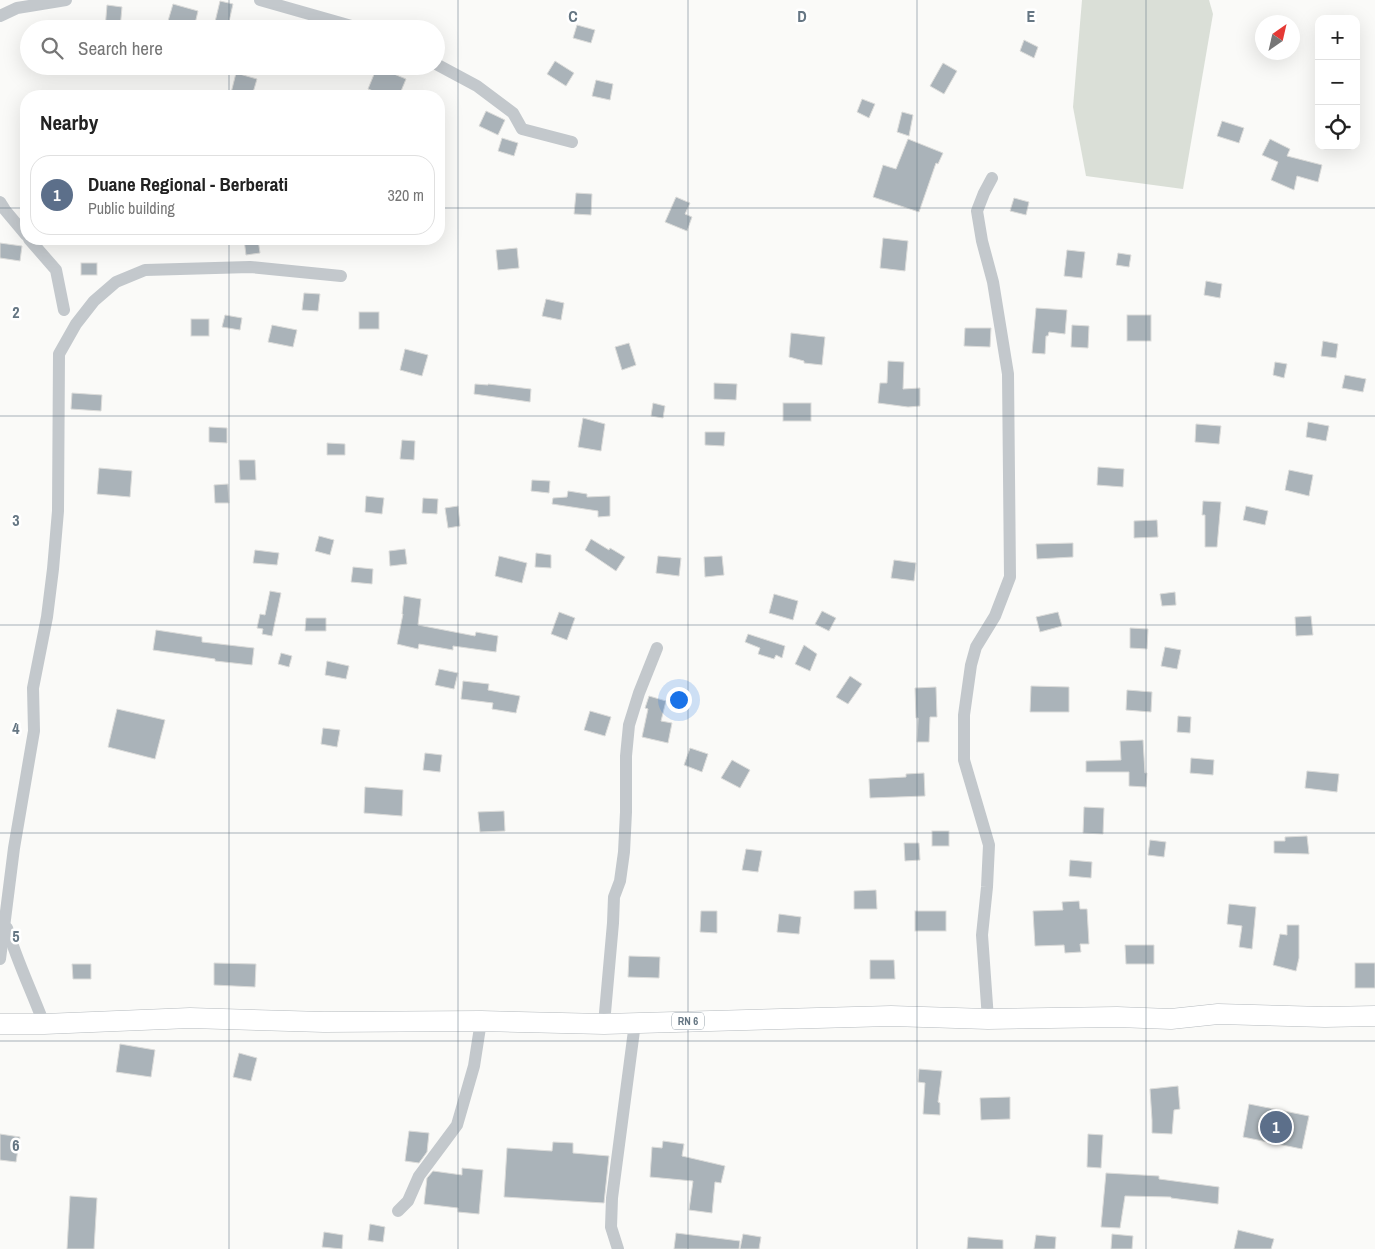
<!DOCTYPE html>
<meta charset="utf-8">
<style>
:root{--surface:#fff;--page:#f2f2f2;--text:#222;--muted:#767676;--line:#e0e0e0;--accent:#ea580c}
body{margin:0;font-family:"Archivo Narrow",sans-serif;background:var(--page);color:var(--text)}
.controls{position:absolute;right:15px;top:15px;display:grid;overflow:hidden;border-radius:10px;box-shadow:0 5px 20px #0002}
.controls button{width:45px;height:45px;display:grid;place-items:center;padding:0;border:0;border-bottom:1px solid var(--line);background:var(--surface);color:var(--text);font:25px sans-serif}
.compass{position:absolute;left:1255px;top:15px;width:45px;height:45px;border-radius:50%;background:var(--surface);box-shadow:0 5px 20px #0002;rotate:34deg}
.you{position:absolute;left:678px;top:699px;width:18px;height:18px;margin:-12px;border:4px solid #fff;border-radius:50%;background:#1a73e8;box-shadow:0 0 0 8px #1a73e833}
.badge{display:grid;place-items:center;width:32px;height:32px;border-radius:50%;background:var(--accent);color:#fff;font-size:16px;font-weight:700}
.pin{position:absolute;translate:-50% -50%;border:2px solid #fff;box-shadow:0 1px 5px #0006}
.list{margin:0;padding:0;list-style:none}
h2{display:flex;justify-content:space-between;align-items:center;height:65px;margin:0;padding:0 20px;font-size:21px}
h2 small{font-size:16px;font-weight:400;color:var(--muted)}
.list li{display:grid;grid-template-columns:32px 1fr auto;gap:15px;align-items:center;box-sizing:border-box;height:80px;margin:0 10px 10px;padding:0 10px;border:1px solid var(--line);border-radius:20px}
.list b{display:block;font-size:19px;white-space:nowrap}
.list p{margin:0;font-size:16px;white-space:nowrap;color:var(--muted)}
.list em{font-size:16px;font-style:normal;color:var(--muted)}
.icon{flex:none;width:28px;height:28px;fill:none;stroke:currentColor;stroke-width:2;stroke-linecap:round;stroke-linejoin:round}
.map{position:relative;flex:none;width:1375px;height:1249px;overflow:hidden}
.search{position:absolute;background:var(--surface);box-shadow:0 5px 20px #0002;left:20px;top:20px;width:425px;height:55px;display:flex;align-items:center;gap:12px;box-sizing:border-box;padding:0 18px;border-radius:28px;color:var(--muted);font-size:19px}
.panel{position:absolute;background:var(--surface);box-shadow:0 5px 20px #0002;left:20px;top:90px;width:425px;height:155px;border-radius:20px}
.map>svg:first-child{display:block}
.green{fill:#dadfd7}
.building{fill:#aab3b9;stroke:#dcdcda}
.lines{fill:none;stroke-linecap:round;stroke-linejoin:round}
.primary-casing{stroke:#b5babe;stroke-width:21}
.street{stroke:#c3c8cc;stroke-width:12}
.primary{stroke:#fff;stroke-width:20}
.grid{fill:none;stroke:#657683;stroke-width:1;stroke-opacity:0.55}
.labels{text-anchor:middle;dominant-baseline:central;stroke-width:5;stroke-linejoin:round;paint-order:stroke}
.shield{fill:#fff;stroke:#939fa8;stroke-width:1}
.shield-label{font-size:11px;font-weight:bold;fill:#657683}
.grid-label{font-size:16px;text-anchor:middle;font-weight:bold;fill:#657683;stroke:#fff;stroke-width:5;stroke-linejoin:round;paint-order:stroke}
</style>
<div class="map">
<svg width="1375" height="1249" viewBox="0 0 1375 1249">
<rect width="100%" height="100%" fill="#fafaf8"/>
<polygon class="green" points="1082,0 1209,0 1213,14 1183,189 1086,176 1073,107"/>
<g class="building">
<polygon points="220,1 233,4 228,26 215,22"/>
<polygon points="173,4 198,11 194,28 168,21"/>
<polygon points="107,5 122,7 120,29 105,29"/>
<polygon points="577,25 595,30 591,43 573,38"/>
<polygon points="1024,40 1038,47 1034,58 1020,51"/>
<polygon points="555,61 574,73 566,86 547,74"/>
<polygon points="943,63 957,71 944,94 930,86"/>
<polygon points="377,67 406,79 399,96 386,96 368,89"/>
<polygon points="236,73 257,79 252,96 243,96 231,93"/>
<polygon points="596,80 613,84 610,100 592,96"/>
<polygon points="862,99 875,104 869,118 857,112"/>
<polygon points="486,111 505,120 498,135 479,126"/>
<polygon points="902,112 913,115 909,136 897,132"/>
<polygon points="1222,121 1244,128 1239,143 1217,136"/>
<polygon points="502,138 518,143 514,156 498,151"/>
<polygon points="908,139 943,153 938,164 936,163 919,212 873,197 883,165 896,169"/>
<polygon points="1270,139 1290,149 1287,156 1322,165 1318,182 1297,176 1294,190 1271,180 1278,162 1262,155"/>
<polygon points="576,193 592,194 591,215 574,214"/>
<polygon points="676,197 690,203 685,214 692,217 687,231 665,222"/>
<polygon points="1014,198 1029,202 1026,215 1010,211"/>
<polygon points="883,238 908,241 905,271 880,268"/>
<polygon points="244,239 258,239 260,253 246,255"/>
<polygon points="0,243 22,246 20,261 0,258"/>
<polygon points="517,248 519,268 498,270 496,250"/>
<polygon points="1067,250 1085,252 1082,278 1064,276"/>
<polygon points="1118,253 1131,255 1129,267 1116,265"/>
<rect x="81" y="263" width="16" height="12"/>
<polygon points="1206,281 1222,284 1220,298 1204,295"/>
<polygon points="304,293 320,294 318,311 302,310"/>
<polygon points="546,299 564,303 561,320 542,316"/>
<polygon points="1036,308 1067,310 1065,334 1049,332 1048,336 1046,336 1045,354 1032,353"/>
<rect x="359" y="312" width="20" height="17"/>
<polygon points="225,315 242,318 240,330 222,327"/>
<rect x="1127" y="315" width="24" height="26"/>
<rect x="191" y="319" width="18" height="17"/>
<polygon points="272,325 297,330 293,347 268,342"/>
<polygon points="1072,325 1089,326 1088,348 1071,347"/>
<polygon points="965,328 991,328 990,347 964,346"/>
<polygon points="791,333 825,337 822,365 804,363 804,361 789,357"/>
<polygon points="1323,341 1338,344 1336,358 1321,356"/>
<polygon points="629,343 636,365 622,370 615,347"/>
<polygon points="405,349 428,355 422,376 400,370"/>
<polygon points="888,361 904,362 903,389 920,388 920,406 908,407 878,403 880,383 887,383"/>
<polygon points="1275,362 1287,364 1284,378 1273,375"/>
<polygon points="1345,375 1366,379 1363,392 1342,388"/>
<polygon points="714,383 737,384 736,400 714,399"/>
<polygon points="475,384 488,385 488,384 531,389 530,402 474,394"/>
<polygon points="72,393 102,395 101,411 71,409"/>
<polygon points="653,403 665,406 663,418 651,416"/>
<rect x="783" y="403" width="28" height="18"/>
<polygon points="583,418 605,424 601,451 578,447"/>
<polygon points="1308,422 1329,426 1326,441 1306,437"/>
<polygon points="1196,424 1221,426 1219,444 1195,442"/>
<polygon points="209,427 227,428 227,443 209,442"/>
<polygon points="705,432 725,432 724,446 705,445"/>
<polygon points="402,440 415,441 414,460 400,459"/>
<polygon points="327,443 345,444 345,455 327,455"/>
<polygon points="239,460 255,460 256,480 240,480"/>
<polygon points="1098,467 1124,469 1123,487 1097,485"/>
<polygon points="99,468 132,471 130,497 97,494"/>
<polygon points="1289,470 1313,475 1309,496 1285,490"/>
<polygon points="532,480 550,481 549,493 531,491"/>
<polygon points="228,484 229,503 215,503 214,485"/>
<polygon points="568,491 587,494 587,497 610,496 610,516 598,517 598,511 552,504 553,498 567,497"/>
<polygon points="366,496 384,498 382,514 365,512"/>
<polygon points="423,498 438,499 437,514 422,513"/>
<polygon points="1203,501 1221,502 1217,547 1205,547 1205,515 1202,515"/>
<polygon points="458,506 460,526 448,528 445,508"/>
<polygon points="1246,506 1268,511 1265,525 1243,520"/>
<polygon points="1157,520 1158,537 1134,538 1134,521"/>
<polygon points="319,536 334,540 330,555 315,551"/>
<polygon points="591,539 609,550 610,548 625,557 616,571 585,550"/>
<polygon points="1073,543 1073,557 1037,559 1036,544"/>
<polygon points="405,549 407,564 390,566 389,551"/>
<polygon points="255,550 279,553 277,565 253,563"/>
<polygon points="536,553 551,555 551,568 535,567"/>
<polygon points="499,556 527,563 522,583 495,576"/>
<polygon points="658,556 681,558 679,576 656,573"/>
<polygon points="722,556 724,575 705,577 704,557"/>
<polygon points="894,560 916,563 914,581 891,578"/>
<polygon points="353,567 373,569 372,584 351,582"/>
<polygon points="270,591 281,593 272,636 262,634 263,629 257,628 260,614 265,615"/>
<polygon points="1175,592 1176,605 1162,606 1160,594"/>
<polygon points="774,594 798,601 793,620 769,613"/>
<polygon points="404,596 421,599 418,625 475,636 476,632 498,636 496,652 453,646 453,650 419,644 418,649 397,644 403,614 402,614"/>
<polygon points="822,611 836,618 829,631 815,624"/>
<polygon points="559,612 575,618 567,640 551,634"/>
<polygon points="1058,612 1062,626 1040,632 1036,617"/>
<polygon points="1311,616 1313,635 1296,636 1295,617"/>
<polygon points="306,618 326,618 326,631 305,631"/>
<polygon points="1130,628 1148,629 1147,649 1130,648"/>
<polygon points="156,630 202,637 202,642 254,648 252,665 215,661 215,659 153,650"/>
<polygon points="748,634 785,646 782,658 776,655 774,659 758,654 760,648 745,642"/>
<polygon points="804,645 817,654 810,671 795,664"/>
<polygon points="1165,647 1181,650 1177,669 1161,666"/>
<polygon points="281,653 292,656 289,667 278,664"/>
<polygon points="327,661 349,666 346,679 325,675"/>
<polygon points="439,669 458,673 454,689 435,685"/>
<polygon points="850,676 862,684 848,704 836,697"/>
<polygon points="463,681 489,684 488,690 520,696 516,713 492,709 493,703 461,699"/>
<polygon points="1031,686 1069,687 1069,712 1030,712"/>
<polygon points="936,687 937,717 930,717 929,742 917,742 918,718 916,718 915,688"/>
<polygon points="1127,690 1152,692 1151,712 1126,710"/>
<polygon points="649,696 666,701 661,721 672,723 668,743 642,737 648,709 645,708"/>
<polygon points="117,709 165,720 155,759 108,747"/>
<polygon points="590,711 611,717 605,736 584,730"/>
<polygon points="1178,716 1191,717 1190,733 1177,732"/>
<polygon points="323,728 340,730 337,747 321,744"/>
<polygon points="1143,740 1145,773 1147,773 1146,787 1129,786 1129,772 1086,772 1086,761 1121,760 1120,741"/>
<polygon points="690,748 708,754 702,772 684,765"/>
<polygon points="425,753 442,755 440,772 423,770"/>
<polygon points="1191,758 1214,760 1213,775 1190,773"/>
<polygon points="732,760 750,770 740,788 721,778"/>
<polygon points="1307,771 1339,774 1337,792 1305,788"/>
<polygon points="924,773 925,796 870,798 869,779 906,777 906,774"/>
<polygon points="365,787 403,790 402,816 364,813"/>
<polygon points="1084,807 1104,808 1103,834 1083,833"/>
<polygon points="504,811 505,831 480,832 478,812"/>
<rect x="932" y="831" width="17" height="15"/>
<polygon points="1307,836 1309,854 1274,853 1274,841 1285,841 1285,837"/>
<polygon points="1150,840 1166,842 1164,857 1148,855"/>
<polygon points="904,843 919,843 920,860 905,861"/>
<polygon points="746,849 762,851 758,872 742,870"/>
<polygon points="1070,860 1092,862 1091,878 1069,876"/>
<polygon points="876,890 877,909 854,909 854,891"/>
<polygon points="1079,901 1080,909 1087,909 1089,944 1080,944 1081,952 1065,953 1064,945 1035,946 1033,911 1063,910 1062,902"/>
<polygon points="1229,904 1256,907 1252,949 1239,947 1242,926 1227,924"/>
<polygon points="701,911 717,911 717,933 700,932"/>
<rect x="915" y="911" width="31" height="20"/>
<polygon points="779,914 801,917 799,934 777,932"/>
<polygon points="1287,925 1299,925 1299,958 1296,971 1273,965 1280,934 1287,935"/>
<polygon points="1125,945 1154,945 1154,964 1126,964"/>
<polygon points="629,956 660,957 659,978 628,977"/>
<polygon points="870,960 894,960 895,979 870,979"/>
<polygon points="214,963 256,964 255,987 214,985"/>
<rect x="1355" y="963" width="20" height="25"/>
<polygon points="72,964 91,964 91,979 73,979"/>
<polygon points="120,1044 155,1050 151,1077 116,1072"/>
<polygon points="239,1053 257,1058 251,1081 233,1077"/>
<polygon points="919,1069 942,1071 938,1102 940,1103 940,1115 923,1114 925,1083 918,1082"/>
<polygon points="1178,1086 1180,1109 1174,1110 1172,1134 1152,1133 1152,1120 1150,1089"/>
<polygon points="1010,1097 1010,1119 981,1120 980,1098"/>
<polygon points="1249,1104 1309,1116 1302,1149 1243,1137"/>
<polygon points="409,1131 429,1133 427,1152 419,1163 405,1161"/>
<polygon points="0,1134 20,1137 16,1162 0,1160"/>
<polygon points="1088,1134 1103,1135 1101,1168 1087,1167"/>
<polygon points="663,1141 684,1144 682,1156 725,1166 721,1183 715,1182 712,1213 689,1210 693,1181 650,1177 652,1147 662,1148"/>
<polygon points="553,1142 573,1143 573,1153 609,1156 604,1203 504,1197 507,1148 552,1151"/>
<polygon points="462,1168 483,1170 479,1214 458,1212 458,1208 424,1204 427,1178 433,1171 462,1175"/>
<polygon points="1106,1173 1159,1176 1159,1179 1219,1187 1218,1204 1171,1198 1171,1197 1125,1196 1120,1228 1101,1227"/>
<polygon points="70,1196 97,1198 94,1249 67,1249"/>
<polygon points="370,1224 385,1227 383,1242 368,1240"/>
<polygon points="1238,1230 1274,1239 1271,1249 1234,1249"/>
<polygon points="324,1232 343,1235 342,1249 322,1247"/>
<polygon points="676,1233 740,1241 739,1249 674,1249"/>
<polygon points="743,1234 761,1237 759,1249 740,1249"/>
<polygon points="1112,1234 1133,1236 1132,1249 1111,1249"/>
<polygon points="1036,1235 1056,1237 1055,1249 1034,1249"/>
<polygon points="968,1237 1003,1240 1003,1249 967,1249"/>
</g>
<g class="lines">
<defs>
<polyline id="primary" points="0,1024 44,1024 190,1018 324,1022 481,1021 604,1024 891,1016 988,1019 1117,1017 1171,1019 1218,1014 1325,1017 1375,1016"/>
</defs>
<use href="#primary" class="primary-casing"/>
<g class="street">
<polyline points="260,0 362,29"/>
<polyline points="0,16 17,8 66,0"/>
<polyline points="436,64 477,86 513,113 522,129 572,142"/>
<polyline points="0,202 5,210 26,235"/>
<polyline points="29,239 56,270 64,310"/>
<path d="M7,928C17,961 32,992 44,1024"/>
<polyline points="0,959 14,848 34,731 33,688 47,617 53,569 58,511 59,354 76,324 94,301 116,282 145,270 250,267 341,276"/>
<polyline points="988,1019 982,935 987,887 989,845 964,760 964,715 971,665 976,647 995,616 1010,577 1008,374 993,282 982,241 977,211 984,193 992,178"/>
<polyline points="604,1024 613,923 614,897 620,881 624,852 626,812 626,756 629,725 639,693 657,648"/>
<polyline points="398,1211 408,1201 419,1176 457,1125 474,1066 481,1021"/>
<polyline points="618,1249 611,1227 612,1198 635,1023"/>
</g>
<use href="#primary" class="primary"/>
</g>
<path class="grid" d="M229,0V29M458,0V1249M688,0V1249M917,0V1249M1146,0V1249M229,66V96M0,208H26M439,208H1375M229,239V1249M0,416H1375M0,625H1375M0,833H1375M0,1041H1375"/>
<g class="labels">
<rect class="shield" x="672" y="1012.5" width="32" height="17" rx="4"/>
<g class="shield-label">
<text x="688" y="1021">RN 6</text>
</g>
</g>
<g class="grid-label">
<text x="573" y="22">C</text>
<text x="802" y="22">D</text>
<text x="1031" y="22">E</text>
<text x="16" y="318">2</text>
<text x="16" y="526">3</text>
<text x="16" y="734">4</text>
<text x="16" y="942">5</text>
<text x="16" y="1151">6</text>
</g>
</svg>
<div class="controls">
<button>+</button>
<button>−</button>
<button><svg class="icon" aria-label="locate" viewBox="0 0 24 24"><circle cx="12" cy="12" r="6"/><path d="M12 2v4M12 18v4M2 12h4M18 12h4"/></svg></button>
</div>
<svg class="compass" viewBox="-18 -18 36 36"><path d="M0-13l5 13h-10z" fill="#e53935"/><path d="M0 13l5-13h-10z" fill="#767676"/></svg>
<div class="you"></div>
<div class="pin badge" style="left:1276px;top:1127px;background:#5c6f8a">1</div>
<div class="search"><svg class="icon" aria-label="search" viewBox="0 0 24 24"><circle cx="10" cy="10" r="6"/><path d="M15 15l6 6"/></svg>Search here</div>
<section class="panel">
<h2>Nearby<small></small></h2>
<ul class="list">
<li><span class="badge" style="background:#5c6f8a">1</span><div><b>Duane Regional - Berberati</b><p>Public building</p></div><em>320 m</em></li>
</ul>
</section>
</div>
